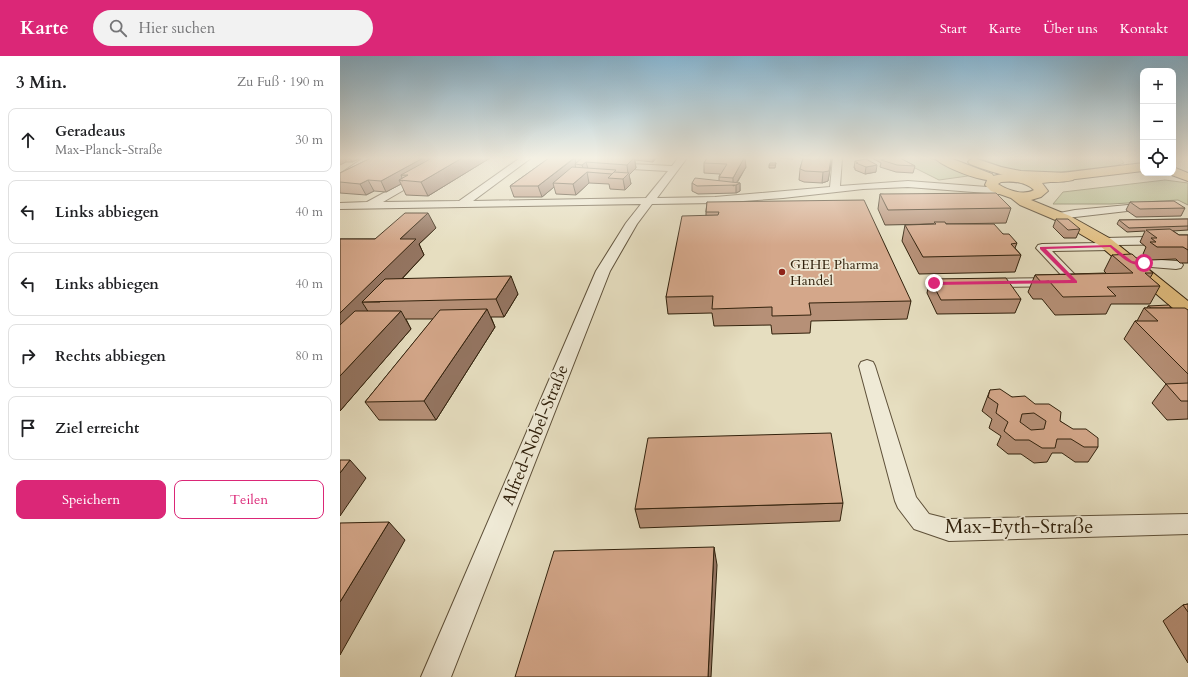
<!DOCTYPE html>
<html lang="de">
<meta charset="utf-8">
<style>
:root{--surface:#fff;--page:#f2f2f2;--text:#202124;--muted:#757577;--line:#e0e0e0;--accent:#db2777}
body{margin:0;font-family:Cardo,serif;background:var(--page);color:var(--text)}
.controls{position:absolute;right:12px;top:12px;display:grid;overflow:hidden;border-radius:8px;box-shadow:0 4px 16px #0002}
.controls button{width:36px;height:36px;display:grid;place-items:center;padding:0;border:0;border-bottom:1px solid var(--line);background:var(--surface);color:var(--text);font:20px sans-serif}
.stop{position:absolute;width:12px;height:12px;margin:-9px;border:3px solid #db2777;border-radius:50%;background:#fff}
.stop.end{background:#db2777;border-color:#fff;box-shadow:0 1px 4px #0008}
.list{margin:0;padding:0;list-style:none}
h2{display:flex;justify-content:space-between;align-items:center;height:52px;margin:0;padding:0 16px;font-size:17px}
h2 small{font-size:13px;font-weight:400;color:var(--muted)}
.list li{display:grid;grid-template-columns:26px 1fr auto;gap:12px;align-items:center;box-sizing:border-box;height:64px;margin:0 8px 8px;padding:0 8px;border:1px solid var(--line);border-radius:8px}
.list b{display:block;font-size:15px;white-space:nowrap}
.list p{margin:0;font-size:13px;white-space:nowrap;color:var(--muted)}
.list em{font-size:13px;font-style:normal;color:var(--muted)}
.actions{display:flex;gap:8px;padding:12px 16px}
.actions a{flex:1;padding:9px 0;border:1px solid var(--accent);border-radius:8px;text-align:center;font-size:14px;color:var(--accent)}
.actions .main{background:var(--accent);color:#fff}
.icon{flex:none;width:22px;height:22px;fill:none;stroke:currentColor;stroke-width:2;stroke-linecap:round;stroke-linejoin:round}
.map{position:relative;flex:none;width:848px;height:621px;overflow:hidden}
header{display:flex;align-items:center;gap:24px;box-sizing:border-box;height:56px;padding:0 20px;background:var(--accent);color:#fff}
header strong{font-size:19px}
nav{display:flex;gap:22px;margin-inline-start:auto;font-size:14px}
.search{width:280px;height:36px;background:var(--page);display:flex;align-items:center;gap:10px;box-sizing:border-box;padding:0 14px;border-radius:22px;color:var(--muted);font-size:15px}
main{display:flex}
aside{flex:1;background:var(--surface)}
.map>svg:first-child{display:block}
.green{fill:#b6c192;stroke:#74714f}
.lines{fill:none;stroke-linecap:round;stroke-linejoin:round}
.minor-casing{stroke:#5e5039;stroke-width:2}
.major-casing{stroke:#31210c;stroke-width:2}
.highway-casing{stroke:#31210c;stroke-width:2}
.minor{fill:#efead6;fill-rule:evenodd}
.major{fill:#e3bf80;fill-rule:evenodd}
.highway{fill:#e3bf80;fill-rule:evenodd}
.wall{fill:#b69077;stroke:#31210c}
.shaded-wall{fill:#947561;stroke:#31210c}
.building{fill:#d4a78a;stroke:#31210c;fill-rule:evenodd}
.route{fill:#db2777}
.poi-dot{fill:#8f2418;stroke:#efead6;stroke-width:1.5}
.labels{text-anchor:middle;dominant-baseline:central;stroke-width:3.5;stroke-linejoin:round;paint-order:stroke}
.far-poi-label{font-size:14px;fill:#31210c;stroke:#efead6;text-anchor:start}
.street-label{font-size:17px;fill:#31210c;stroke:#efead6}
.near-street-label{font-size:20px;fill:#31210c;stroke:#efead6}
</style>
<header>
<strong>Karte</strong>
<div class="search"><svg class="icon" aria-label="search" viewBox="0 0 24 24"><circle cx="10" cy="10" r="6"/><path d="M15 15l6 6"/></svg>Hier suchen</div>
<nav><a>Start</a><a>Karte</a><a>Über uns</a><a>Kontakt</a></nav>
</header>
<main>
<aside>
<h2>3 Min.<small>Zu Fuß · 190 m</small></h2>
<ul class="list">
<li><svg class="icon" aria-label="ahead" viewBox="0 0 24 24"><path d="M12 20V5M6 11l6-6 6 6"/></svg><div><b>Geradeaus</b><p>Max-Planck-Straße</p></div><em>30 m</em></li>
<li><svg class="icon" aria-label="left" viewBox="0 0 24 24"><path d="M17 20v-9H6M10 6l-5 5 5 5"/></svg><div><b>Links abbiegen</b></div><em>40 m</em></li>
<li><svg class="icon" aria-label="left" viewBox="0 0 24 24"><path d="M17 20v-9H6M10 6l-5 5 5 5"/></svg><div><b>Links abbiegen</b></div><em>40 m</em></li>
<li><svg class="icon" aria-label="right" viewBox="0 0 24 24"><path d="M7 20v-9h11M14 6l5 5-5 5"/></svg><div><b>Rechts abbiegen</b></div><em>80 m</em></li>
<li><svg class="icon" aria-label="arrive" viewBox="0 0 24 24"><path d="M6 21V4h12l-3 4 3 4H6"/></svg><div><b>Ziel erreicht</b></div></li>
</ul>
<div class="actions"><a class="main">Speichern</a><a>Teilen</a></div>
</aside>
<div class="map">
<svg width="848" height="621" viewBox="0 0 848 621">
<rect width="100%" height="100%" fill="#e6dec0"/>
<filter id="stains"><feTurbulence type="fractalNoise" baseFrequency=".005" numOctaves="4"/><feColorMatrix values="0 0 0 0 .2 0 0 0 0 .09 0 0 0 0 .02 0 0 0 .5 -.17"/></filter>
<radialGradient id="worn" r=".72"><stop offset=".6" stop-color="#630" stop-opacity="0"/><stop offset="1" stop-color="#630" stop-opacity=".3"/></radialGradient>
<g class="green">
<polygon points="555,102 590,102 635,119 599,124"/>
<polygon points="639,102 780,102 784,107 775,110 702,118 676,116"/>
<polygon points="825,124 848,127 848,149 838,144 771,148 713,148 723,136"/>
</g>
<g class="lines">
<defs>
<g id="minor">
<polygon points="23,102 34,102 0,125 0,118"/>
<polygon points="108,102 119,102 43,146 119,145 180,102 191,102 133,145 306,142 328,115 273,112 268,109 270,107 332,110 338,102 347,102 317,142 375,141 490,131 493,102 502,102 500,130 568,125 660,132 665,135 660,138 568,131 523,133 443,142 375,147 312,148 297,168 270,215 111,621 81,621 256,215 286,167 301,148 0,153 0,147 27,146"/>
<polygon points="809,147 814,150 813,152 718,163 712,160 714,158 735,154"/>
<polygon points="848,180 848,188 777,189 775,193 771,194 712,195 742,226 740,229 735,230 646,231 641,230 639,227 641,224 646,223 724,222 696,192 698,189 702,188 759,187 761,183 765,182"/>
<polygon points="791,202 836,205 841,206 843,209 841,212 836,213 786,209 785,206 786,203"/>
<polygon points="527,304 533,306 535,310 576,441 589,458 609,463 848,458 848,478 609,485 574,473 558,452 555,445 519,310 521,306"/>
</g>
<g id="major">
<path d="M803,107V115L702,127L708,135L701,141L691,144L730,160L771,183L848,245V261L841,259L759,189L720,166L680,149L671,142L651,135L645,129L648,122C661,116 675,118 689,121ZM661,126C672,125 685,125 694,134C683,140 667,134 658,128Z"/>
<polygon points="833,111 848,117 848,125 829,118 833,117"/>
</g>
<g id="highway">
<path d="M595,102H610L652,118L654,121L652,124C642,126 602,111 595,102Z"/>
<path d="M634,102L661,111L681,115L729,117L733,118L735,121L733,124C704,131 657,119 630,108L628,106L630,104Z"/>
</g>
</defs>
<use href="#minor" class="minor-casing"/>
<use href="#major" class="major-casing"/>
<use href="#highway" class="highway-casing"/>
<use href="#minor" class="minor"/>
<use href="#major" class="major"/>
<use href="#highway" class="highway"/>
</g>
<g class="wall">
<polygon points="0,102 19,102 19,103 12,106 6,106"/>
<polygon points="31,102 150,102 88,140 66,139 61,128 46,136 34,135 26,139 0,137 0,117"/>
<polygon points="209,102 316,102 313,106 295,104 296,112 289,119 291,128 285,134 270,133 269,128 249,127 236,139 216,138 214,131 202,141 174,141 170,130"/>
<polygon points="367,102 406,111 397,127 400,127 400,135 396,137 358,138 352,135 352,127 379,125 379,121 380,118 364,117 364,107"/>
<polygon points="439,102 453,102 453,103"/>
<polygon points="463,102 492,102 488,125 482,127 464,126 459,124 460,113"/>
<polygon points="532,102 560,102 575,110 573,117 556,116 540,111 541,107"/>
<polygon points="515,105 536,116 525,118 515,114 515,112 514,112"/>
<polygon points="436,107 435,112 429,112 429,109"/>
<polygon points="540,138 671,152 666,167 606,168 663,178 677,187 675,192 681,199 675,216 579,218 562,185 565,169 594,168 545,169 538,153"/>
<polygon points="367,146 571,245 567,263 471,265 470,277 432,278 431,269 374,270 372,257 328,258 326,241 366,159 366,156"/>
<polygon points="790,146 845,152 841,160 796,161 786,154"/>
<polygon points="716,163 740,173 736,182 724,182 713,171"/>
<polygon points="848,163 848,174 833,175 839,179 848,179 848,207 840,207 836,203 810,204 803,198 806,191 800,186 805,175 787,176 777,168 779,164"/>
<polygon points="96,172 79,188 84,199 62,223 178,238 164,261 151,261 155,271 96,364 39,364 25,346 93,263 66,263 71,273 0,355 0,183 35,183"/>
<polygon points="772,199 813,217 810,222 820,230 810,248 771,248 766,258 715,259 702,243 693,243 688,236 695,219 766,217 764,215"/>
<polygon points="590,223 681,243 675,257 597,258 587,237"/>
<polygon points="808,250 848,254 848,363 827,364 812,347 826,328 784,283 795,265 797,265 804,252 807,252"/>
<polygon points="650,334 672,341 720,365 758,391 748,406 735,406 722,397 712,397 707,406 694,407 681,398 668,398 657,389 661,380 649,372 652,363 642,355"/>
<polygon points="503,447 500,465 300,472 295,453"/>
<polygon points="848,548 848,607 823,565 843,549"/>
</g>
<g class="shaded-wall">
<polygon points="0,102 5,102 6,106 0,109"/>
<polygon points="10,102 19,102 19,103 12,106"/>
<polygon points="83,102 107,103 68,119 61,119 63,125 59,124 61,128 46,136 41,125"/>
<polygon points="122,102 150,102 88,140 81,126"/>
<polygon points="235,102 236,108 235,108 236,113 213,127 214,131 202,141 198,130"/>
<polygon points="294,102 296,112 289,119 291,128 285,134 283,123 288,118 287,109"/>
<polygon points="313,102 316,102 313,106"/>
<polygon points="404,102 405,102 406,111 395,129 393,130 393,122"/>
<polygon points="491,102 492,102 488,125 482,127 483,116"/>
<polygon points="246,106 249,116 247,116 249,127 236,139 233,128 245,118 242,109"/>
<polygon points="537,109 536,116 525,118 526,111"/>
<polygon points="28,124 34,135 26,139 20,128"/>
<polygon points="400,127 400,135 396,137 396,129"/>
<polygon points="88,157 96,172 79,188 84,199 40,246 22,246 29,257 0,288 0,257 60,183"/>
<polygon points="171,220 178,238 164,261 156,243"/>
<polygon points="147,253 155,271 96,364 84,345"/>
<polygon points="61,255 71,273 0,355 0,320"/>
<polygon points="10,404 26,422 0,460 0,417"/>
<polygon points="49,466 65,484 0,599 0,546"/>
<polygon points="374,491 377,509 371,621 368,621"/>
</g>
<g class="building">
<polygon points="31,102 83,102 41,125 28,124 20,128 0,126 0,117"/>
<polygon points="92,102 122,102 81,126 59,124 68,119 61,119"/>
<polygon points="209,102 234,102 198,130 170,130"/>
<polygon points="242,102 294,102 287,109 246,106 242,109 235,108"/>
<polygon points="367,102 404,102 393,122 379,121 387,108 364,107"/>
<polygon points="463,102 491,102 489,115 483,116 465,115 460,113"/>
<polygon points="548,102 560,102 575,110 557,109 541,104"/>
<polygon points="526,103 537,109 526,111 516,107 518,107 515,105"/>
<polygon points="430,107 436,107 435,109 429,109"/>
<polygon points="232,111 276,114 272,118 247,116 233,128 213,127"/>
<polygon points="274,116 289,117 283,123 268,122"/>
<polygon points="355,122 400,127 396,129 357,130 352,127"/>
<polygon points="656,137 671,152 548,154 540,138"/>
<polygon points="524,144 571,245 469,247 471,259 432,260 432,251 372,253 373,240 326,241 342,160 378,159 379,156 366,156 367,146"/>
<polygon points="834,145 845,152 800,153 790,146"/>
<polygon points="65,157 88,157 60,183 76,183 0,257 0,183 35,183"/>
<polygon points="716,163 728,163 740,173 728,174"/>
<polygon points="848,163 848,170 789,172 779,164"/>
<polygon points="594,166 605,166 606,168 654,168 663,178 669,178 677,187 671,188 681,199 583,201 565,169 596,168"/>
<polygon points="830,173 839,179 848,179 848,194 843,191 817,191 810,186 816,186 811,182 817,182 806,174"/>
<polygon points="792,198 813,217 805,217 820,230 767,231 776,240 723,241 709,225 701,226 695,219 793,217 772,199"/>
<polygon points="171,220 156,243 22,246 45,223"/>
<polygon points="666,222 681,243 601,244 590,223"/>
<polygon points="829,249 831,252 811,252 808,250"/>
<polygon points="804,252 845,252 848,254 848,318 795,265 818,265"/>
<polygon points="147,253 84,345 25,346 100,254"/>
<polygon points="15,255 61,255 0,320 0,269"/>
<polygon points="848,327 848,345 841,345 826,328"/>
<path d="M660,333L672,341L685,340L695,348H709L721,356L720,365L733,373H746L758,382V391H744L731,383H717L715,392H702L689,384H675L664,375L668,366L656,357L658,348L648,341L650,334ZM694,357L706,365L704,373L691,374L680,366L682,358Z"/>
<polygon points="491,377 503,447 295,453 308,382"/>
<polygon points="0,404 10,404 0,417"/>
<polygon points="49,466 0,546 0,467"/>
<polygon points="374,491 368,621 175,621 214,495"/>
<polygon points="848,548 848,556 843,549"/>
</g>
<linearGradient id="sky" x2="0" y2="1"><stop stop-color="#87b7d4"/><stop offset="0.54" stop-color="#f4f0e3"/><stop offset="1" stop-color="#f4f0e3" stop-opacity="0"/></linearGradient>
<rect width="848" height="189" fill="url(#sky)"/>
<path class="route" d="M771,189L792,205L807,207C793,214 780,200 770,191L706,193L737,225V227L594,229L592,227L594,226L731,224L700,193V191Z"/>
<circle class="poi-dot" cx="442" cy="216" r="4"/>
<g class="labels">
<g class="far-poi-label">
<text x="450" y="208">GEHE Pharma<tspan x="450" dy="16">Handel</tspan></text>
</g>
<g class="street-label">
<text transform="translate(195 379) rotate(-68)">Alfred-Nobel-Straße</text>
</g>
<g class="near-street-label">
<text x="679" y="470">Max-Eyth-Straße</text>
</g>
</g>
<rect width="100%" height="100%" filter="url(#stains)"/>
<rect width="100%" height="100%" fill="url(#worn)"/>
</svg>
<div class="controls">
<button>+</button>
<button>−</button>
<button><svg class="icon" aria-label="locate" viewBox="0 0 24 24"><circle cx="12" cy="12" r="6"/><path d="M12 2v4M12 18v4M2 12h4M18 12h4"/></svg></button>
</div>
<div class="stop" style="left:804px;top:207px"></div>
<div class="stop end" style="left:594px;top:227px"></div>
</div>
</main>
